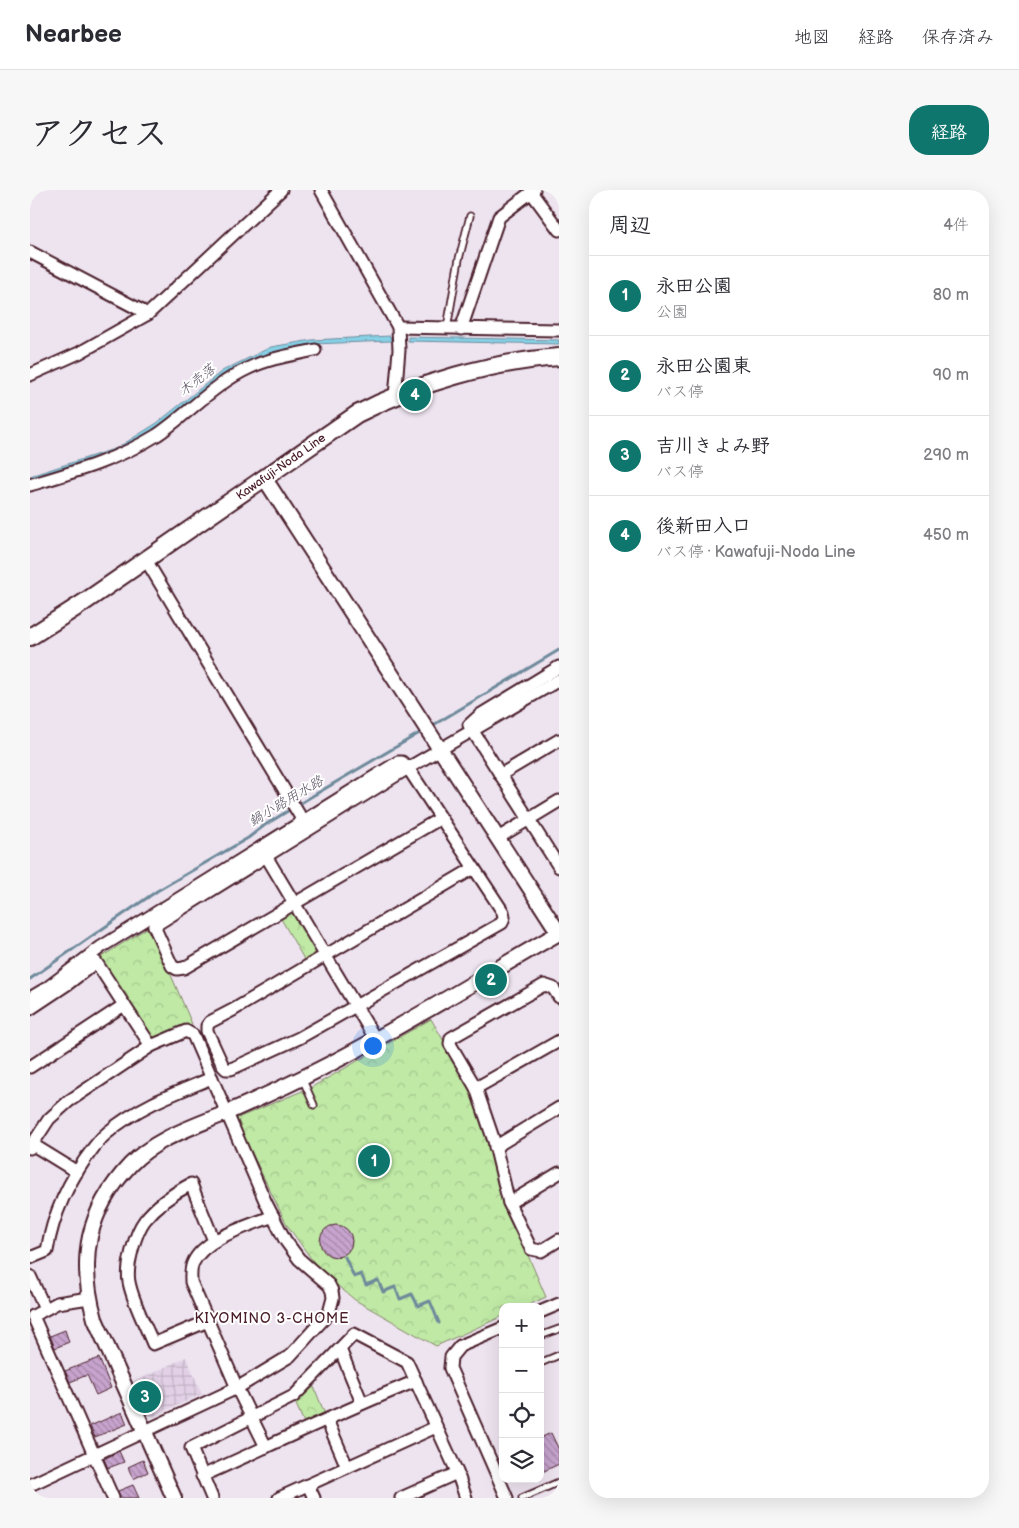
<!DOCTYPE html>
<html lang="ja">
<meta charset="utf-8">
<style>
:root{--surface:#fff;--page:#f7f7f7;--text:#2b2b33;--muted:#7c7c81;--line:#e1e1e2;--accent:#0f766e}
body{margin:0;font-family:"Balsamiq Sans","Klee One",sans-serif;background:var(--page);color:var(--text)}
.controls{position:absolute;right:15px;bottom:15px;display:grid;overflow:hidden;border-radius:10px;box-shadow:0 5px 20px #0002}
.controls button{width:45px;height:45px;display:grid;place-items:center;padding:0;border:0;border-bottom:1px solid var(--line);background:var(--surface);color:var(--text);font:25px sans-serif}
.you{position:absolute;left:342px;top:855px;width:18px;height:18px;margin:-12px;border:4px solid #fff;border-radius:50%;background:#1a73e8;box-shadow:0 0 0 8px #1a73e833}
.badge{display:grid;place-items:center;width:32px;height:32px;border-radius:50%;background:var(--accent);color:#fff;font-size:16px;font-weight:700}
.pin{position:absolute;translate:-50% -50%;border:2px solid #fff;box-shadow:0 1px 5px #0006}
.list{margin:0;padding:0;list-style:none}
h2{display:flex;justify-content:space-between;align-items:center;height:65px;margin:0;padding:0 20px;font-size:21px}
h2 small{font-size:16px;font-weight:400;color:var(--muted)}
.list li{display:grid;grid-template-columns:32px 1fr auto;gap:15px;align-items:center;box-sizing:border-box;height:80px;padding:0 20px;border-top:1px solid var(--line)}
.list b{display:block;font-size:19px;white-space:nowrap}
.list p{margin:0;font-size:16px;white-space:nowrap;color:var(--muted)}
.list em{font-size:16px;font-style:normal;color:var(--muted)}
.icon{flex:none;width:28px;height:28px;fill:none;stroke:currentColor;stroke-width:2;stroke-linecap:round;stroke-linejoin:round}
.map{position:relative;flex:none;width:529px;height:1308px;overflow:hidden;border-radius:20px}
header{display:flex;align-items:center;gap:30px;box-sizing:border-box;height:70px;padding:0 25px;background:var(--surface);border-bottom:1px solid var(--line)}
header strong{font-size:24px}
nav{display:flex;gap:28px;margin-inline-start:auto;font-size:18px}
.intro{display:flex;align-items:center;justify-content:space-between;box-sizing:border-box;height:120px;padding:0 30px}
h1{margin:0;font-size:35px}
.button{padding:12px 22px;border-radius:20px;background:var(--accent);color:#fff;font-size:18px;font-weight:700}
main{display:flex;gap:30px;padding:0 30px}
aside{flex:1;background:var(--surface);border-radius:20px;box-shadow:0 5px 20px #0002}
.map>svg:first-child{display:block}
.industrial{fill:url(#industrial-grid)}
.forest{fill:url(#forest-crowns);stroke:#848468}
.water{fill:#86d1e6;stroke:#6e8a9b}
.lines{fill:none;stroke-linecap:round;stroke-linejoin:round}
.stream{stroke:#6e8a9b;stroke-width:3}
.building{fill:url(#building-back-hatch);stroke:#4a1f2b}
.service-casing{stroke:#4a1f2b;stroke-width:9}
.minor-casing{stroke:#4a1f2b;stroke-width:15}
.tertiary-casing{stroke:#4a1f2b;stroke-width:18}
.secondary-casing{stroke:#4a1f2b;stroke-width:20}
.service{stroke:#fff;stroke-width:5.5}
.minor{stroke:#fff;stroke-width:11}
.tertiary{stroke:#fff;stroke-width:14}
.secondary{stroke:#fff;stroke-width:16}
.labels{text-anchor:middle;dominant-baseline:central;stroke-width:4;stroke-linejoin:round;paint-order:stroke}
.street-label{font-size:12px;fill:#4a1f2b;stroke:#fff}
.water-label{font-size:14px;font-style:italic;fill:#5c5463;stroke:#fff}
.neighbourhood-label{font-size:14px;letter-spacing:1px;fill:#4a1f2b;stroke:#fff}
</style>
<header>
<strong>Nearbee</strong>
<nav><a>地図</a><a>経路</a><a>保存済み</a></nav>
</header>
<div class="intro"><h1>アクセス</h1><a class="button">経路</a></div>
<main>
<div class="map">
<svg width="529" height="1308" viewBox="0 0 529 1308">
<defs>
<pattern id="industrial-grid" width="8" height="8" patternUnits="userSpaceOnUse" patternTransform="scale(1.25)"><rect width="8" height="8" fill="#e2d1e6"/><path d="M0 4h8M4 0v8" fill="none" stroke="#c3b3c5"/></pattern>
<pattern id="forest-crowns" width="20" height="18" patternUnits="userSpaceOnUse" patternTransform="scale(1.25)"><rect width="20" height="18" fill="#bfe9a5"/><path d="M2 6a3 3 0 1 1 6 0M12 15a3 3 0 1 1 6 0" fill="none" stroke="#a6c78e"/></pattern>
<pattern id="building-back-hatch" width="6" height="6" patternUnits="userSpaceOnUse" patternTransform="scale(1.25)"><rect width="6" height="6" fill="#c7a4ce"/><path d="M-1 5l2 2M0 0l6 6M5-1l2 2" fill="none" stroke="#a485a7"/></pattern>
</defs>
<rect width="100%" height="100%" fill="#eee4f0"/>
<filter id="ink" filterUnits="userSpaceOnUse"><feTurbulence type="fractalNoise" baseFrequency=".02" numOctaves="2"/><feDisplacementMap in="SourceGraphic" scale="10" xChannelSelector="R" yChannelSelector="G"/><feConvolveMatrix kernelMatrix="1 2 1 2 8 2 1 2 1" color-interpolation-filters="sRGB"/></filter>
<g filter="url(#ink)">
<polygon class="industrial" points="156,1167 172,1204 124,1226 118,1225 104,1192"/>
<g class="forest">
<polygon points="260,721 264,721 288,763 275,771 250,727"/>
<polygon points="120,736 162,834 126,847 122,847 68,769"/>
<polygon points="401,829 444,903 475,1012 516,1107 494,1117 473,1117 473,1126 406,1156 325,1110 290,1081 257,1035 205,929 282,897"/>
<polygon points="284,1197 296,1227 275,1235 265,1212"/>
</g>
<g class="water">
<polygon points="360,146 361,151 283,154 241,163 188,191 128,239 87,262 0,290 0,286 87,258 127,233 192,181 241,157 282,150"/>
<polygon points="378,147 529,150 529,154 378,151"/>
</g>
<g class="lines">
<g class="stream">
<polyline points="400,537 529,460"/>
<polyline points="0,789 127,701 218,648 235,635 279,608 393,541"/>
<polyline points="315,1067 324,1087 331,1084 336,1095 348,1090 353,1102 365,1097 370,1109 382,1104 388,1116 400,1111 409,1133"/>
</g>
</g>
<g class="building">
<circle cx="306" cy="1051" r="16"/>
<polygon points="35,1140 39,1152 25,1158 20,1146"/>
<polygon points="69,1168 81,1198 66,1205 57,1185 40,1192 35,1181"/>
<polygon points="92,1222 97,1234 65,1247 60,1236"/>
<polygon points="521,1243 529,1260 529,1274 510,1283 510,1248"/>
<polygon points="89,1261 94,1272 78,1278 74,1269"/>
<polygon points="113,1270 118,1282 103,1289 98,1277"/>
<polygon points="103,1295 109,1308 91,1308 88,1301"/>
</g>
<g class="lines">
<defs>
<g id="service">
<polyline points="417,138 429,69 440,26"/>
<polyline points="272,888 284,915"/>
<polyline points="510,1146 529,1139"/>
<polyline points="510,1173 529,1165"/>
<polyline points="98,1205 118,1196"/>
<polyline points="492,1308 529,1292"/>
</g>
<g id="minor">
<polyline points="291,0 368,137 369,160 365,207"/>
<polyline points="501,2 529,40"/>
<polyline points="0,62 118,124"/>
<polyline points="368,137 529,140"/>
<polyline points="431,139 469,27 504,0"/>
<polyline points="0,185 49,163 118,124 251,0"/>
<path d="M0,295C44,282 87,270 127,245C158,224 184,194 219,178C240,168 262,165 285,160"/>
<polyline points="116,370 273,631"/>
<polyline points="529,477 450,525 439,535 529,677"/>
<polyline points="470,585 529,550"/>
<polyline points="411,628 154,778 147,779 142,776 124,736 378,578 444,678"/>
<polyline points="468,648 529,611"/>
<polyline points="236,666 346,850"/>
<polygon points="444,678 473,722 474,727 472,733 269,848 201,879 196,879 193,876 177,841 177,836 180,832 203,820"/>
<polyline points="529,807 523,798 514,795 421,848 420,854 446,898 464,951 479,1013 501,1059 511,1061 529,1050"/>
<polyline points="0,808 17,798 71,757 368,572 372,572 378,578 529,490"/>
<polyline points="0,819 39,793 66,772 121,856 39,911 19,929 0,958"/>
<polyline points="0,877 94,815"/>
<polyline points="446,898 529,851"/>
<polyline points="0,953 47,982"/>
<polyline points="465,957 529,918"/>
<polyline points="479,1013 529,983"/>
<path d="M0,1068L17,1061C23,1023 41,987 64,957C68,952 72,947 77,943C107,917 145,903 182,888"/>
<polyline points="0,1086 15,1119"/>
<polyline points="59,1108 27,1113 3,1126 83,1308"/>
<polyline points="510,1122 529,1114"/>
<path d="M178,1131L123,1154C115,1134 103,1113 99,1092C96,1076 105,1043 115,1030C127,1015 144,1003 161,994L184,1051"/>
<polyline points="473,1138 430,1156 421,1167 420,1178 477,1308"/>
<polyline points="310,1159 332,1213"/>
<polyline points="297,1230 317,1277"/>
<path d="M236,1257L207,1198L161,1092C161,1086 160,1079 163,1073C174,1048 219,1036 243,1026"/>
<path d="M172,1286C243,1254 314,1220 386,1191"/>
<polyline points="0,1295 207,1198 260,1166 299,1123 303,1108 302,1101 299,1095 269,1069 255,1050 236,1013 163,845 156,841 121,856"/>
<polyline points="278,1295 284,1308"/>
<polyline points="182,1308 161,1258 264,1206 324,1144 377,1172 427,1282 436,1308"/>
<polyline points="249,1308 406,1237"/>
<polyline points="371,1308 427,1283"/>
</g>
<g id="tertiary">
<polyline points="235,289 529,743"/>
<path d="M144,1308L65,1129C48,1069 57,1021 100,975C126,948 163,937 196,923C228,909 261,894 292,878C373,837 450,788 529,743"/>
</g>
<path id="secondary" d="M0,447L53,413L327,224C387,193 462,172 529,167"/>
</defs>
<use href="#service" class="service-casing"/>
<use href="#minor" class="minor-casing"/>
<use href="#tertiary" class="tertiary-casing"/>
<use href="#secondary" class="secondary-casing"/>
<use href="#service" class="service"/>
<use href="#minor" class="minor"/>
<use href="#tertiary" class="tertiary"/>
<use href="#secondary" class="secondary"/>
</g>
</g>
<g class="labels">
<g class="street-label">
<text transform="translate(251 277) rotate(-35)">Kawafuji-Noda Line</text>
</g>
<g class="water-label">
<text transform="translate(167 190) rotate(-38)">木売落</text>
<text transform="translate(256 611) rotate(-31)">鍋小路用水路</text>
</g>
<g class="neighbourhood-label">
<text x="242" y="1128">KIYOMINO 3-CHOME</text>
</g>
</g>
</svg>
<div class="controls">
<button>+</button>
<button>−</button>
<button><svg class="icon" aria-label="locate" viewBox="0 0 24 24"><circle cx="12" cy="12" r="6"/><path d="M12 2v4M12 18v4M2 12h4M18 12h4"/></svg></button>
<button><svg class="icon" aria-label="layers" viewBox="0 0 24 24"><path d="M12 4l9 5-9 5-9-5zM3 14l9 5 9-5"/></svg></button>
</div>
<div class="you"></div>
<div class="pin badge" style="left:344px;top:971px">1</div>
<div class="pin badge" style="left:461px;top:790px">2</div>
<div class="pin badge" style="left:115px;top:1207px">3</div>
<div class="pin badge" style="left:385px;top:205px">4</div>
</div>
<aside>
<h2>周辺<small>4件</small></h2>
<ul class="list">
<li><span class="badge">1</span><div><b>永田公園</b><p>公園</p></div><em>80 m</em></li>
<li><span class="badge">2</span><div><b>永田公園東</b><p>バス停</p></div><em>90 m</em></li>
<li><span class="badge">3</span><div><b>吉川きよみ野</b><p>バス停</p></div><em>290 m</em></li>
<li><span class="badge">4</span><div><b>後新田入口</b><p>バス停 · Kawafuji-Noda Line</p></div><em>450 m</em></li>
</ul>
</aside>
</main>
